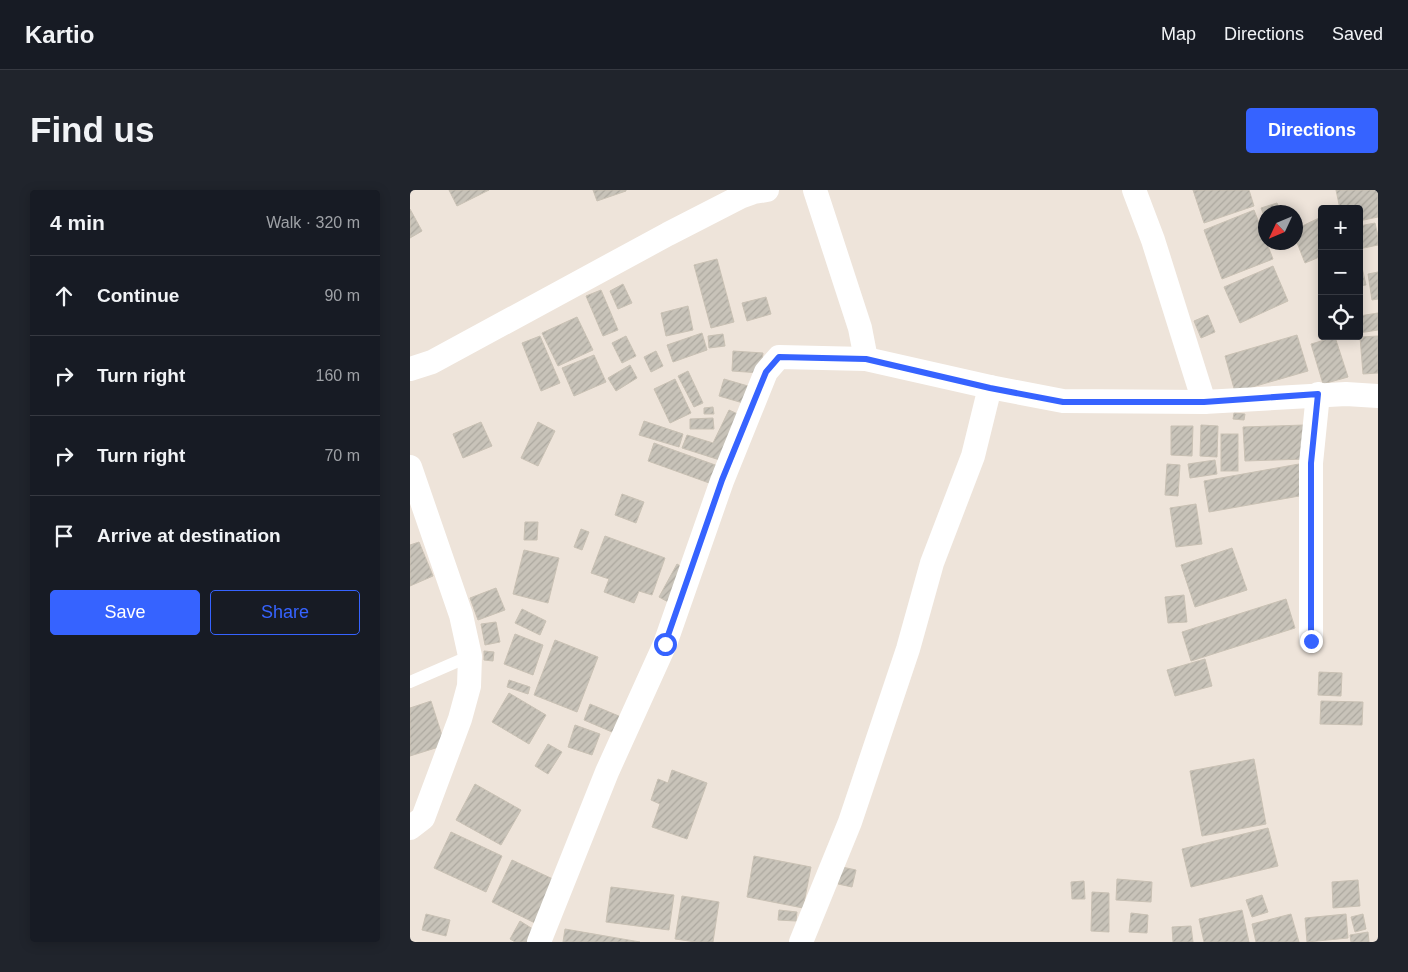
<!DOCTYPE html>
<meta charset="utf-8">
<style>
:root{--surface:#171b24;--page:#20242c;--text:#f1f3f6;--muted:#9ea1a6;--line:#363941;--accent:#3663ff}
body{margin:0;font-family:Arial,sans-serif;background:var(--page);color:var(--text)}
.controls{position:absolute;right:15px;top:15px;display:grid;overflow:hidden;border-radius:5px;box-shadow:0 2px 12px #0003}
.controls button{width:45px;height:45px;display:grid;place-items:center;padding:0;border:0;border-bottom:1px solid var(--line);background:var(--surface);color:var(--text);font:25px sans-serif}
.compass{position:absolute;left:848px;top:15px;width:45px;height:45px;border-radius:50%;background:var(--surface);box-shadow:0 2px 12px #0003;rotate:226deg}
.stop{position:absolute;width:15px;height:15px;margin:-11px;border:4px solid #3663ff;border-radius:50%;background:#fff}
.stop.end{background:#3663ff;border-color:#fff;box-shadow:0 1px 5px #0008}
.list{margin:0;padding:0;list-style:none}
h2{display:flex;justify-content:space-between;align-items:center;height:65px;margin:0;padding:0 20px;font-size:21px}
h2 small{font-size:16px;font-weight:400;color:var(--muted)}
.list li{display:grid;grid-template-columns:32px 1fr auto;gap:15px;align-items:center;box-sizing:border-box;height:80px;padding:0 20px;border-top:1px solid var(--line)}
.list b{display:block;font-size:19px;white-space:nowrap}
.list em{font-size:16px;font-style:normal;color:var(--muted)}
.actions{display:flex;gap:10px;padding:15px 20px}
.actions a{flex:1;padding:11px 0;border:1px solid var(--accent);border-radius:5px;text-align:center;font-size:18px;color:var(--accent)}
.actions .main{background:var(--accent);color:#fff}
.icon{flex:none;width:28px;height:28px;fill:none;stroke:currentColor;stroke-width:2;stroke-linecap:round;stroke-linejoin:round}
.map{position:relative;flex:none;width:968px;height:752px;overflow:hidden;border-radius:5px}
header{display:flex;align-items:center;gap:30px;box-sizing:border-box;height:70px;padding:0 25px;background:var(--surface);border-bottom:1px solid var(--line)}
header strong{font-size:24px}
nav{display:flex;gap:28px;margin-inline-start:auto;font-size:18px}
.intro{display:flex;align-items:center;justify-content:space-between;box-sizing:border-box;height:120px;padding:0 30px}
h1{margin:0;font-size:35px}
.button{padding:12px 22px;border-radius:5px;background:var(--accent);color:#fff;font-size:18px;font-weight:700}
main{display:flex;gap:30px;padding:0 30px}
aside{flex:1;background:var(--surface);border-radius:5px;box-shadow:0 2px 12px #0003}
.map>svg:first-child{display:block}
.building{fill:url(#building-hatch);stroke:#c9c1b4}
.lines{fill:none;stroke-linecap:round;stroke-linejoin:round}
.lane{stroke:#fff;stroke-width:12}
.street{stroke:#fff;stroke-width:24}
.route{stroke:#3663ff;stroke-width:6}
</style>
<header>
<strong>Kartio</strong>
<nav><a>Map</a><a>Directions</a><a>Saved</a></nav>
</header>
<div class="intro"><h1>Find us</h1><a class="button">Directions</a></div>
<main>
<aside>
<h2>4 min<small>Walk · 320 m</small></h2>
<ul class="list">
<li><svg class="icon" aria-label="ahead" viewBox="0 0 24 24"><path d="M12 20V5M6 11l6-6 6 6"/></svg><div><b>Continue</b></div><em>90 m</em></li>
<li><svg class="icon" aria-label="right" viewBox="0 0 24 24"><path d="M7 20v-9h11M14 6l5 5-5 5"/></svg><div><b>Turn right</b></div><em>160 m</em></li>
<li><svg class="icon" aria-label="right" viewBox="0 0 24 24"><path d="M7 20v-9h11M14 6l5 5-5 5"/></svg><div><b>Turn right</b></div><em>70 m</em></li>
<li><svg class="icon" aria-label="arrive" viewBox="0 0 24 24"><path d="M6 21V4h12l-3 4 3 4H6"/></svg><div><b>Arrive at destination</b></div></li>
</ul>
<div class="actions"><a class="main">Save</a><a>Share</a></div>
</aside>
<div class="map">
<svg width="968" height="752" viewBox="0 0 968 752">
<defs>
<pattern id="building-hatch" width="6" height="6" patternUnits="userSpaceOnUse" patternTransform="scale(1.25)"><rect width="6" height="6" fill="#c8c3b9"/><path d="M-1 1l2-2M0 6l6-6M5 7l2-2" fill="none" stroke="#aca89f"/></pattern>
</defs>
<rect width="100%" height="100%" fill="#eee4da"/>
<g class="building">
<polygon points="39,0 79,0 47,16"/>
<polygon points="183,0 216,0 216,1 187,11"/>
<polygon points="783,0 839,0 844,16 794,33"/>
<polygon points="926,0 968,0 968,27 949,31 949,19 930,19"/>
<polygon points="867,13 871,22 856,22 856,31 851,18"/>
<polygon points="0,19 12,41 0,48"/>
<polygon points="844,20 863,69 812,89 794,40"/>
<polygon points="909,28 912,34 912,66 895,73 886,50 886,39"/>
<polygon points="965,33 968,46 968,55 949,59 949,36"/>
<polygon points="949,64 956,95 949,96"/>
<polygon points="307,69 324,132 301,138 284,75"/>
<polygon points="863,76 878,111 830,133 814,97"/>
<polygon points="968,82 968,109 962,110 958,84"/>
<polygon points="213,94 222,113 208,119 200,101"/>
<polygon points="191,100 208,140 193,146 176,106"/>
<polygon points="356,107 361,124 337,131 332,113"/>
<polygon points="278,116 283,140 256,146 251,123"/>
<polygon points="968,123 968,140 949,143 949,126"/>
<polygon points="798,125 805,142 791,148 784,131"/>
<polygon points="167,127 183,160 148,176 132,143"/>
<polygon points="292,143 297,160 263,172 257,155"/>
<polygon points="313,144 315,156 299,158 298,146"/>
<polygon points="887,145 898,181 825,202 815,166"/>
<polygon points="130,146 150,193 131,201 112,153"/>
<polygon points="216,146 226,166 212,173 202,153"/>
<polygon points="968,146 968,183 953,184 950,147"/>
<polygon points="925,147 938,187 913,194 901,154"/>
<polygon points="246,161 253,176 241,182 234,167"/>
<polygon points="323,161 353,163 351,183 322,181"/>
<polygon points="184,165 196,192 164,206 152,178"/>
<polygon points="220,175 227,188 206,201 198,188"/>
<polygon points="278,181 293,213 284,217 268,186"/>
<polygon points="265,189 281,223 260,233 244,199"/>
<polygon points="314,189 338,196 333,213 309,206"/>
<polygon points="303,217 304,224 294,224 294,218"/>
<polygon points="319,220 332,226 316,272 272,258 277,245 303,253"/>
<polygon points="824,223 835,224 834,230 823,229"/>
<polygon points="303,228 304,239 280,239 280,229"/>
<polygon points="234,231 273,244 269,257 229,245"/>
<polygon points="71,232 82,256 53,268 43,244"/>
<polygon points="128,232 145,241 128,276 111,268"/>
<polygon points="791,235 808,236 807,267 790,266"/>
<polygon points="895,235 896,269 835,271 833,237"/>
<polygon points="761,236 783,236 782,266 761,265"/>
<rect x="811" y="244" width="17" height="37"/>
<polygon points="244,253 308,276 302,294 238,271"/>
<polygon points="805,270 807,284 780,288 778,274"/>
<polygon points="757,274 770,275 768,306 755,305"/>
<polygon points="889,274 895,305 799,322 794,291"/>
<polygon points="212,304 234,312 226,333 205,325"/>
<polygon points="786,314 792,354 766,357 760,318"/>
<polygon points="115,332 128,332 127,350 114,350"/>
<polygon points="171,339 179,342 172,360 164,357"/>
<polygon points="195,346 255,368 242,405 229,401 224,413 194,402 199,389 181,383"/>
<polygon points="9,352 23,386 0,396 0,355"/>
<polygon points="822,358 837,400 785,417 771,375"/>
<polygon points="114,360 149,368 138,413 103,404"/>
<polygon points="267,374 279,381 262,414 249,407"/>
<polygon points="86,398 95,420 68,430 60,408"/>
<polygon points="774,405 777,432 758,433 755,407"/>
<polygon points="876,409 885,438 781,471 772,442"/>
<polygon points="112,419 136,431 130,445 105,433"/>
<polygon points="86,432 90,452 75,455 71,434"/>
<polygon points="105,444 133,455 123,485 94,474"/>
<polygon points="145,450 188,467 167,522 124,505"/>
<polygon points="74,461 84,462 83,471 74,470"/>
<polygon points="795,469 802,496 765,506 757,480"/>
<polygon points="909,482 932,483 931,506 908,505"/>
<polygon points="99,490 120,497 118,504 97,497"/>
<polygon points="99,503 136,525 119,554 82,532"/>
<polygon points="21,511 35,555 0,566 0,518"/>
<polygon points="911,511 953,512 952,535 910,534"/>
<polygon points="180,514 216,529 209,545 174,530"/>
<polygon points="165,535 190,544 182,565 158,557"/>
<polygon points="138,554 152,562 138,584 125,576"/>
<polygon points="844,569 856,634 792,646 780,581"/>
<polygon points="262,580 297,593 277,649 242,637 250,614 241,610 248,589 258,593"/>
<polygon points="65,594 111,620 91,655 46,630"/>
<polygon points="858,638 868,676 781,697 772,659"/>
<polygon points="41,642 92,666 76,702 24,678"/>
<polygon points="344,666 401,677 393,718 337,707"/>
<polygon points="102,670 145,690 125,733 82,712"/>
<polygon points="432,677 446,680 442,697 428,694"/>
<polygon points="707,689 742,692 741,712 706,710"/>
<polygon points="948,690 950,716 923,718 922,692"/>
<polygon points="674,691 675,709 662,709 661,692"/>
<polygon points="201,697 264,705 259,740 196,732"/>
<polygon points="682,702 699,703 699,742 681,741"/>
<polygon points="852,705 858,722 842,727 836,710"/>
<polygon points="272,706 309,712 303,752 286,752 265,749"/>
<polygon points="369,720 387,722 386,731 368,730"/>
<polygon points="832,720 839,752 794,752 789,729"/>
<polygon points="721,723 738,725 737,743 719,742"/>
<polygon points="16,724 40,730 36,746 12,740"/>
<polygon points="881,724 889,752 846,752 842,734"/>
<polygon points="936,724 938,748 897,752 895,728"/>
<polygon points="953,724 956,739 945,742 941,727"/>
<polygon points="110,731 126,741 120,752 105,752 100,749"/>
<polygon points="781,736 783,752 763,752 762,737"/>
<polygon points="155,739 230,752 153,752"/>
<polygon points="958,742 959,752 941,752 940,745"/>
</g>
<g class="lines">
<polyline class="lane" points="0,492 60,466"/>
<g class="street">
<polyline points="405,0 450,138 456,169"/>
<polyline points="724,0 743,50 794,212"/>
<polyline points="0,179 22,172 258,44 330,7 344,2 357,0"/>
<polyline points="0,277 51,425 60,466 59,496 50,529 13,628 0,638"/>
<polyline points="901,451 901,273 908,204"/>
<polyline points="129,752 197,582 255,454 312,291 356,182 369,167 456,169 580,197 653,211 794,212 936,204 968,206"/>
<polyline points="391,752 440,632 498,459 522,373 563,266 580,197"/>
</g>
</g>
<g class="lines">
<polyline class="route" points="255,454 312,290 356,182 369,167 456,169 580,198 653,212 794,212 908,204 901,273 901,451"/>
</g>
</svg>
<div class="controls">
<button>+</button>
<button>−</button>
<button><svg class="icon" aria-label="locate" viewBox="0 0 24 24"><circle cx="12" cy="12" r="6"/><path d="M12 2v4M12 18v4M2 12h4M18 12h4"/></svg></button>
</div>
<svg class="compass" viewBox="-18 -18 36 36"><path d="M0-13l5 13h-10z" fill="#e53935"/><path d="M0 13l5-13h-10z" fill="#9ea1a6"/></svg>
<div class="stop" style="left:255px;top:454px"></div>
<div class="stop end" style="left:901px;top:451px"></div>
</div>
</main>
